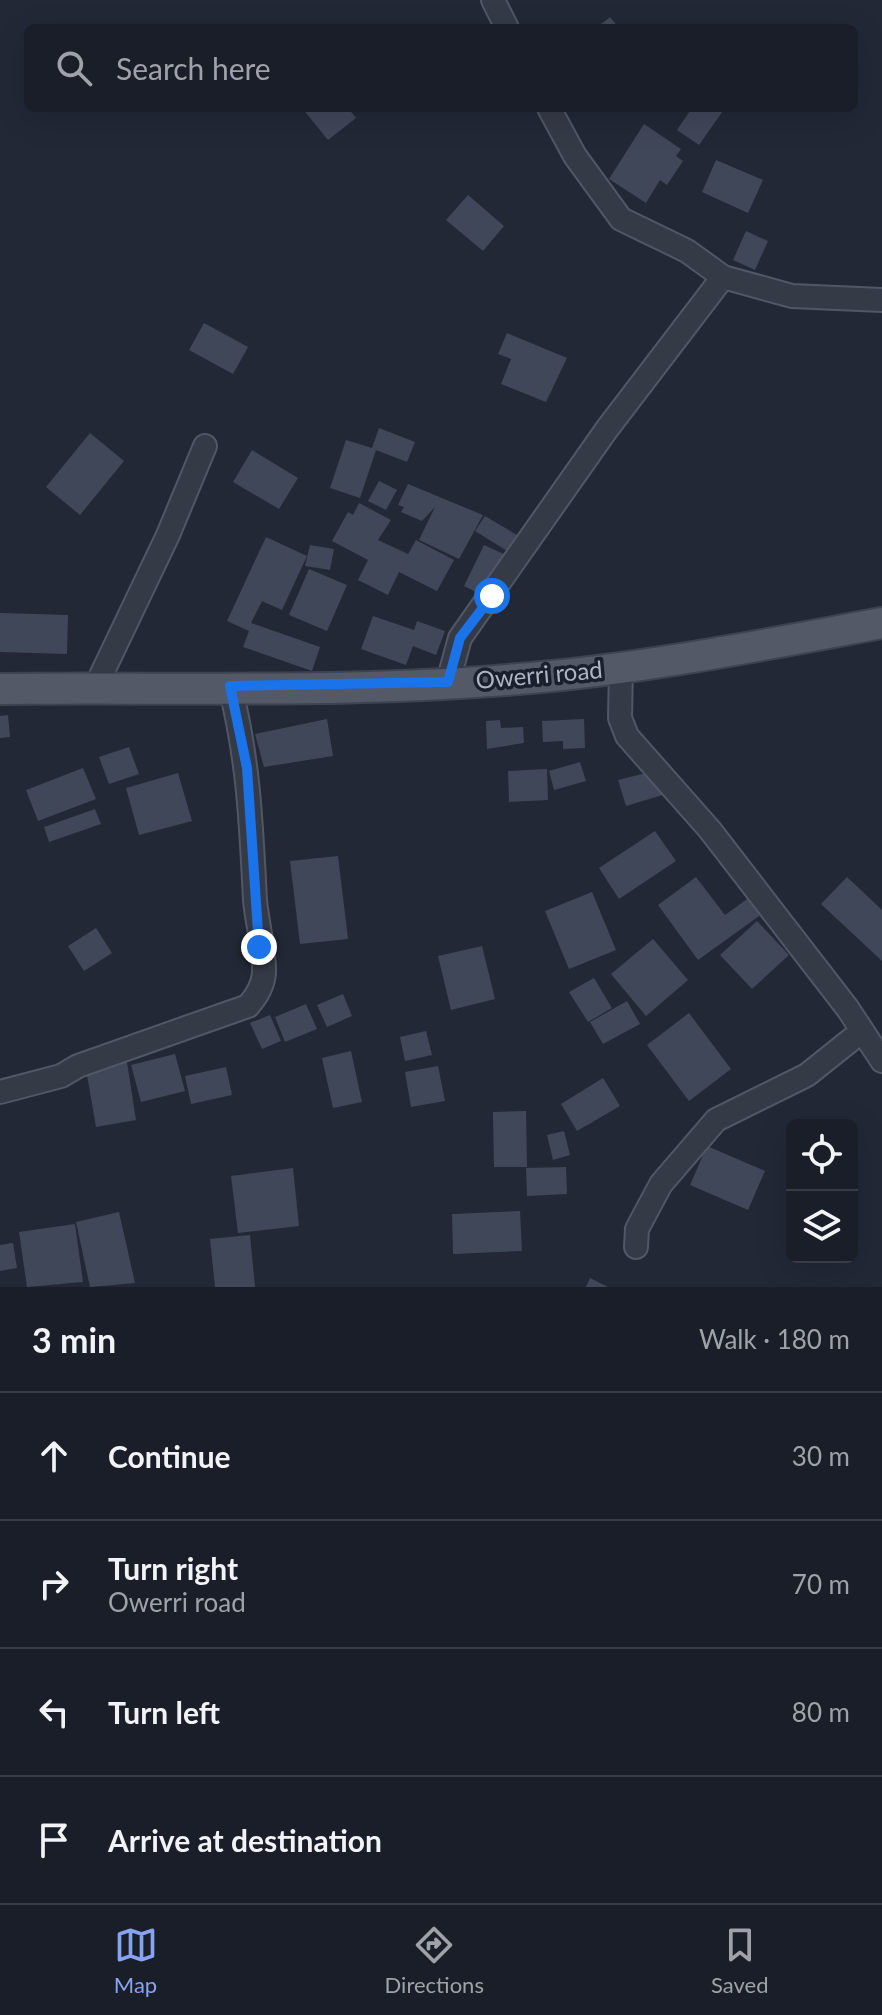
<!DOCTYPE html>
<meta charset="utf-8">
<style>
:root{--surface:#1a1e28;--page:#272b34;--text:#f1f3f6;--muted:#9fa2a8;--line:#383c45;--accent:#87a2f1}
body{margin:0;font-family:Lato,sans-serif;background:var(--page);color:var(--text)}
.controls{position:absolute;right:24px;bottom:24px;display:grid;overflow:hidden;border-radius:12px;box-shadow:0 8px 32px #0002}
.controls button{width:72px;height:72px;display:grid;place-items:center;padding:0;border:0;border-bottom:2px solid var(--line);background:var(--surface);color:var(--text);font:40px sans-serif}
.stop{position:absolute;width:24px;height:24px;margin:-18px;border:6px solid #1a73e8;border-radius:50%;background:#fff}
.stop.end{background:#1a73e8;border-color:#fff;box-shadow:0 2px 8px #0008}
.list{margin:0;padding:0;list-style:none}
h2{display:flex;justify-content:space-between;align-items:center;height:104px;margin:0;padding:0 32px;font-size:34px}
h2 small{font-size:26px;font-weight:400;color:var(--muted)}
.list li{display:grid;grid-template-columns:52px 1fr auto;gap:24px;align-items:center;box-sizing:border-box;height:128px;padding:0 32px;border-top:2px solid var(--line)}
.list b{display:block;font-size:30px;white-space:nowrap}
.list p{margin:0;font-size:26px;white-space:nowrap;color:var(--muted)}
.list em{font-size:26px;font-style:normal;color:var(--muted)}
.icon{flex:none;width:44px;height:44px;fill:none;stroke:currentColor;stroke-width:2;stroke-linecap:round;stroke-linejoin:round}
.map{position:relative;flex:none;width:882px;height:1287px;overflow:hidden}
.search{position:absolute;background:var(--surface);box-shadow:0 8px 32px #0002;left:24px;right:24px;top:24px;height:88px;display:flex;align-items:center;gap:20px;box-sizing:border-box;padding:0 28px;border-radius:12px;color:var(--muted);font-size:30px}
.sheet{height:616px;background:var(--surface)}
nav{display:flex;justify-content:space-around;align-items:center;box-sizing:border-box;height:112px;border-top:2px solid var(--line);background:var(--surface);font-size:22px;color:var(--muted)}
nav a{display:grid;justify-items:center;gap:4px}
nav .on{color:var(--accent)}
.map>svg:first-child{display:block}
.building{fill:#404759}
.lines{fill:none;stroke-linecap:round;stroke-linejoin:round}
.minor-casing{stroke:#525765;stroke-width:26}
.major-casing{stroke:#3e4351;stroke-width:34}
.minor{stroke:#353a47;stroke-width:22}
.major{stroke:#535967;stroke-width:30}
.route{stroke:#1a73e8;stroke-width:10}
.labels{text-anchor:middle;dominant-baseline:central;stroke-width:7;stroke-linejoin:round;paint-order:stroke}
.street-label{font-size:24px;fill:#afb4c4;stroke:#1a1f2c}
</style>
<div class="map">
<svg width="882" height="1287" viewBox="0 0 882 1287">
<rect width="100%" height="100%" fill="#222836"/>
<g class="building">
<polygon points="610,17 619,28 596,28"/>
<polygon points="302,108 348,108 356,118 328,140"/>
<polygon points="692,108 725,108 699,145 677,130"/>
<polygon points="644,124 681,149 676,156 683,161 667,185 660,180 646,203 609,179"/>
<polygon points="716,160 763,180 748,213 702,192"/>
<polygon points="468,195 504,226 483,251 446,220"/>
<polygon points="746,231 768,241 755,270 733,260"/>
<polygon points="204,323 248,347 233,374 189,350"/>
<polygon points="507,333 567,358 546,402 501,384 511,359 498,354"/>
<polygon points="379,428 415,442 407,462 376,450 360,498 330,488 346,440 372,448"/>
<polygon points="90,433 124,461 80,515 46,487"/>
<polygon points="252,450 298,478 279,509 233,482"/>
<polygon points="379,481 397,490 386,510 368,501"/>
<polygon points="408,484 483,515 459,559 419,540 435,507 422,521 401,512 404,507 398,505"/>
<polygon points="359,503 391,520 378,540 408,554 416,540 454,560 437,591 399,572 388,595 358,580 368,560 332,541 348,512 353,515"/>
<polygon points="485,516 522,538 512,554 475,531"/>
<polygon points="266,537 307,556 282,610 262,601 251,623 320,647 312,671 243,647 249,631 227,621"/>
<polygon points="310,545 334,549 330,570 305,566"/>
<polygon points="484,545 506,555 486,597 464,586"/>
<polygon points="309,569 347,585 327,631 289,615"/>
<polygon points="0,613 68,615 67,654 0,652"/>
<polygon points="373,616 414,630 417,621 445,631 436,655 413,646 406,665 361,649"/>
<polygon points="8,715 10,737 0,738 0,716"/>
<polygon points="327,719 333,756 264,767 255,734"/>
<polygon points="584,719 585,748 563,749 563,741 543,742 542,721"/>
<polygon points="500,720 501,728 523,727 524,743 487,749 486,721"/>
<polygon points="129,747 139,774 109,784 99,757"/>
<polygon points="580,762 586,781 554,790 549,771"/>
<polygon points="83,768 96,799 38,821 26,790"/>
<polygon points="547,769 548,800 509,802 508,771"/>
<polygon points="654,771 666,794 626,806 618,780"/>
<polygon points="178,773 192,821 139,835 126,788"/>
<polygon points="95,809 101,824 49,842 44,827"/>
<polygon points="655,831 676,861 619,899 599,868"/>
<polygon points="338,856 348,939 300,944 290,861"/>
<polygon points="696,877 725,915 750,897 762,914 698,960 658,905"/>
<polygon points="847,877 882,910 882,961 821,904"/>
<polygon points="592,892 616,950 569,969 545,911"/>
<polygon points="757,921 789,955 752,989 720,955"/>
<polygon points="96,928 112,953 84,971 68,946"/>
<polygon points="653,939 688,980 646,1016 611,974"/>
<polygon points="482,946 495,999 451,1010 438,956"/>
<polygon points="594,978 612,1008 588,1022 569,992"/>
<polygon points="343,994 352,1016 327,1027 317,1005"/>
<polygon points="627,1001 640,1024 603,1044 590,1022"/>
<polygon points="306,1004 317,1029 285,1042 275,1017"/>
<polygon points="689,1013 731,1069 689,1101 647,1045"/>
<polygon points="270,1015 281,1041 262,1049 250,1023"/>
<polygon points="426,1031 432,1055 405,1061 400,1037"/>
<polygon points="351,1051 362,1102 333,1108 322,1058"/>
<polygon points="175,1054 185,1091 141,1102 131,1065"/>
<polygon points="127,1062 136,1120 96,1127 86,1069"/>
<polygon points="438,1066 445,1101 411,1107 405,1072"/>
<polygon points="226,1067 232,1095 191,1104 185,1076"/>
<polygon points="603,1078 620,1106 577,1131 561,1104"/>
<polygon points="526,1111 527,1167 494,1167 493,1112"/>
<polygon points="564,1131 570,1155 553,1160 547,1135"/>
<polygon points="707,1146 765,1171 748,1210 690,1185"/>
<polygon points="566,1167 567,1194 527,1196 526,1168"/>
<polygon points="293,1168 299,1226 238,1233 231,1176"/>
<polygon points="520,1211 522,1251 453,1254 452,1214"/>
<polygon points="119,1212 135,1283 90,1287 76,1222"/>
<polygon points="75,1224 83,1282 27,1287 19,1232"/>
<polygon points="250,1235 255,1287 215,1287 210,1239"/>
<polygon points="13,1243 17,1268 0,1271 0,1245"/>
<polygon points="590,1278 608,1287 586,1287"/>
</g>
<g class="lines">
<defs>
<g id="minor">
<polyline points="493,0 507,28"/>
<polyline points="549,108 575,156 621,219 687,251 723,277 792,296 882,300"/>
<polyline points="621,667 620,718 627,736 710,830 848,1009 882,1061"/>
<polyline points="448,682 460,638 607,429 723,277"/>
<polyline points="95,688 168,535 205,446"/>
<path d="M0,1092L61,1076L78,1066L248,1006C256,997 263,986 264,973C265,952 257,923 255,900C251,823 249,763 230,686"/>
<polyline points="636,1247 637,1229 661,1184 716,1120 807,1075 862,1031"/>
</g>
<path id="major" d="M0,689C183,687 370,694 552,676C663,665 773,643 882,623"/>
</defs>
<use href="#minor" class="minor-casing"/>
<use href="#major" class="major-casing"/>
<use href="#minor" class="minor"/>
<use href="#major" class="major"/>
</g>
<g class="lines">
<polyline class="route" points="259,947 247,768 230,686 448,682 460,638 492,596"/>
</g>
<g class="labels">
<g class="street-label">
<text transform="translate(539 674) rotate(-5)">Owerri road</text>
</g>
</g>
</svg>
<div class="controls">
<button><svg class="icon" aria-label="locate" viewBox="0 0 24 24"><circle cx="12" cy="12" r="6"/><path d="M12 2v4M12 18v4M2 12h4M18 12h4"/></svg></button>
<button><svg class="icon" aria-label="layers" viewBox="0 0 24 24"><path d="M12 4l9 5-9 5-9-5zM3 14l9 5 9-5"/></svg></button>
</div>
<div class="stop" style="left:492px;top:596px"></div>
<div class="stop end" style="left:259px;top:947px"></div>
<div class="search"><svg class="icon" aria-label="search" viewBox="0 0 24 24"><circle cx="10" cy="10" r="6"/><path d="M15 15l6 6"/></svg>Search here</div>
</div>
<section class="sheet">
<h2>3 min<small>Walk · 180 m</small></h2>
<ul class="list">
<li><svg class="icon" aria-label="ahead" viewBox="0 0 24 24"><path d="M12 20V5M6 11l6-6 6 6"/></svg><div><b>Continue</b></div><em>30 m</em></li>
<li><svg class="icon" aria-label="right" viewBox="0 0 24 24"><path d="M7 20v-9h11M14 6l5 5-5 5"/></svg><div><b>Turn right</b><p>Owerri road</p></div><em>70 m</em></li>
<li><svg class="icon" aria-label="left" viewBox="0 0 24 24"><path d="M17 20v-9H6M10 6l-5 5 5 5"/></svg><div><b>Turn left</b></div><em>80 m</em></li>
<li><svg class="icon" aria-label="arrive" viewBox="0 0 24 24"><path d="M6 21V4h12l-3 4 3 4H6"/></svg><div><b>Arrive at destination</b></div></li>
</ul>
</section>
<nav>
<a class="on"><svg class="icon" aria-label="map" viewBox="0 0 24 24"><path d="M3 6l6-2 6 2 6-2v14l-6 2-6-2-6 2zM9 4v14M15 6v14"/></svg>Map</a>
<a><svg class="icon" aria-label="directions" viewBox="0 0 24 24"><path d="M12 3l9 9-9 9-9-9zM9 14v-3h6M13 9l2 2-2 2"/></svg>Directions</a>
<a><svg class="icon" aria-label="saved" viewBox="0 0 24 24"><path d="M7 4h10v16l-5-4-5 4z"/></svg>Saved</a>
</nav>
